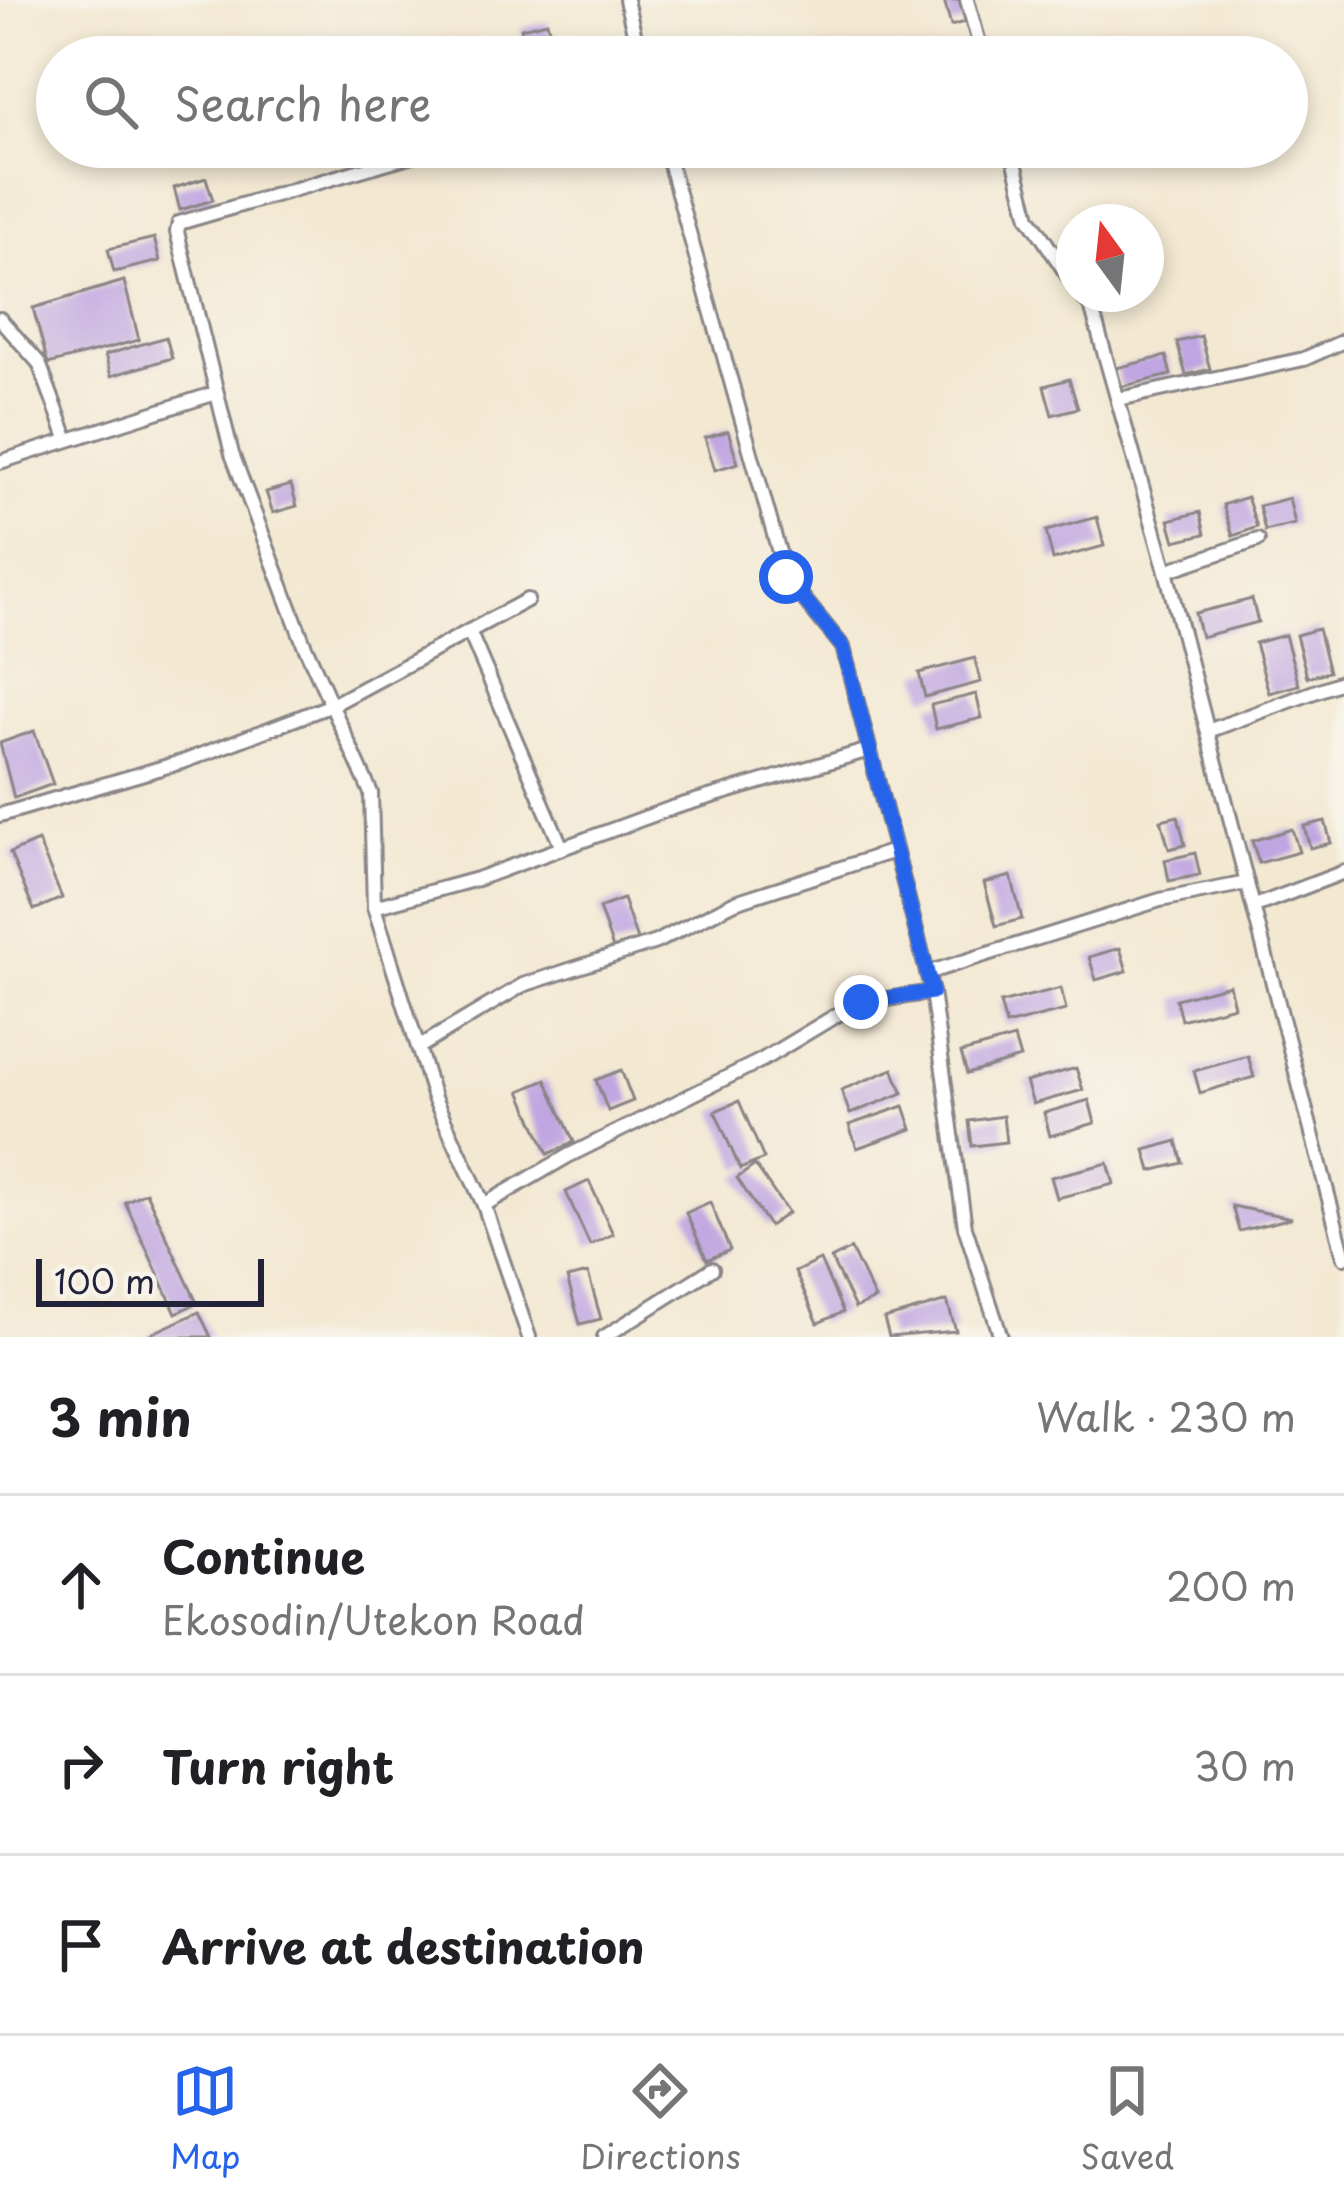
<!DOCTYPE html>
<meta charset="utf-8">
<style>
:root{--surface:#fff;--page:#f6f6f6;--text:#202124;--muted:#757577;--line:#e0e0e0;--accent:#2563eb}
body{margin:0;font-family:"Playpen Sans",sans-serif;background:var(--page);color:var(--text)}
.compass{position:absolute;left:1056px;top:204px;width:108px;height:108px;border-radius:50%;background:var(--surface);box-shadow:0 6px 18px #0003;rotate:345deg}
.scale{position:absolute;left:36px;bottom:30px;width:228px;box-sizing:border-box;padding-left:12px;border:6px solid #22223b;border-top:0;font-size:33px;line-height:42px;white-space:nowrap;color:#22223b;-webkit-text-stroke:9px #f7f3e8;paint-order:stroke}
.stop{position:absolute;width:36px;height:36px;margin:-27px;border:9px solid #2563eb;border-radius:50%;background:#fff}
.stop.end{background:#2563eb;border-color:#fff;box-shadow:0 3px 12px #0008}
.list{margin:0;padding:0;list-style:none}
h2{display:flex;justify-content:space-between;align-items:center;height:156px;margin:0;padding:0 48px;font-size:51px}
h2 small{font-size:39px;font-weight:400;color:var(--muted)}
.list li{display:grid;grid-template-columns:78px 1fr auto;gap:36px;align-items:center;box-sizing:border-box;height:180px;padding:0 48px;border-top:3px solid var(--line)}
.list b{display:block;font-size:45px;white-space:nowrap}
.list p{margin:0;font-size:39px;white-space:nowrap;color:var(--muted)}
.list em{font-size:39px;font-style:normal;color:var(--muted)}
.icon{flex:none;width:66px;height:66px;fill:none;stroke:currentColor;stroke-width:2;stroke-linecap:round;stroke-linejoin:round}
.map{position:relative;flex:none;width:1344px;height:1337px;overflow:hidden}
.search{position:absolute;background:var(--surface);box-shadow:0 6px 18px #0003;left:36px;right:36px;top:36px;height:132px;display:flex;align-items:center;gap:30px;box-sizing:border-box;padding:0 42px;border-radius:66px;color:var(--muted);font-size:45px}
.sheet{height:696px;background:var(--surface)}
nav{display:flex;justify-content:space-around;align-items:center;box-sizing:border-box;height:168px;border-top:3px solid var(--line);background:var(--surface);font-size:33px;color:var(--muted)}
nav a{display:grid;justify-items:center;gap:6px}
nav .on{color:var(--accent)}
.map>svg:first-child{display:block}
.building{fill:#bfa5e1}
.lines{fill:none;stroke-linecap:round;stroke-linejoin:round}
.street-casing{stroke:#8a8586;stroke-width:18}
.street{stroke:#fff;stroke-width:12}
.route{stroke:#2563eb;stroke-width:15}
</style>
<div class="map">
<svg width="1344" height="1337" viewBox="0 0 1344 1337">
<rect width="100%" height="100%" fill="#f7f3e8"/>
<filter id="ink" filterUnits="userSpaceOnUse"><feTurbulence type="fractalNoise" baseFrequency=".00833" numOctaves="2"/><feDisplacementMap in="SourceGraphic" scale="24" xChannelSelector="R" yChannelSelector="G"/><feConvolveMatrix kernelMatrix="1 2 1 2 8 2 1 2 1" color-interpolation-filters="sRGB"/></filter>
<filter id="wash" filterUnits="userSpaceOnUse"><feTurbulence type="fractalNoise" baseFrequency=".004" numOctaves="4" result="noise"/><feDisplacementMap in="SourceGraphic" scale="48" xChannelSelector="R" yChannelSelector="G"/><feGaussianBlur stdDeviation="2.7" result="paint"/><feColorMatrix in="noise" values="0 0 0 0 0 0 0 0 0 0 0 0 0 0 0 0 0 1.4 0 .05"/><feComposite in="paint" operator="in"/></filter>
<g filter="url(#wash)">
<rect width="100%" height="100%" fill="#f3e8d2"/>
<g id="blocks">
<g class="building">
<polygon points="944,0 962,0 968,21 951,26"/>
<polygon points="547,22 556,57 528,57 521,28"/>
<polygon points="206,178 213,200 180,210 174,188"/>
<polygon points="154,238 160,261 114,272 108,249"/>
<polygon points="124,281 139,340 48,364 33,308"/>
<polygon points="1201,336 1210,369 1186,375 1177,342"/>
<polygon points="166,337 172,358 111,376 105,355"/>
<polygon points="1166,356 1171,375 1120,387 1116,368"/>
<polygon points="1069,379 1078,408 1052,415 1044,386"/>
<polygon points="728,431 738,463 715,470 705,438"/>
<polygon points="291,485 297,506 273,513 266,492"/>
<polygon points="1247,497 1257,527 1233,536 1223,505"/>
<polygon points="1289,498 1295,524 1265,531 1259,506"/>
<polygon points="1200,512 1205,534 1175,541 1169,520"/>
<polygon points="1097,517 1104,546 1053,560 1046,531"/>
<polygon points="1252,599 1258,622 1201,637 1195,613"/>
<polygon points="1318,629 1329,672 1307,677 1296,635"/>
<polygon points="1285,635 1299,685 1269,693 1255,643"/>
<polygon points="975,658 981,682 925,697 919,673"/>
<polygon points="976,694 982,718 936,729 931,705"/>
<polygon points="34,731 53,784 14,798 0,743"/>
<polygon points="1178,816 1185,845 1169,849 1161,820"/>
<polygon points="1325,821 1331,843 1310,848 1304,826"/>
<polygon points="1292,829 1299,852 1259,863 1252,841"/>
<polygon points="38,841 62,898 34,910 10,853"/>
<polygon points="1195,853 1200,875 1169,881 1165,860"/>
<polygon points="1011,876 1022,919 996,926 984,883"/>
<polygon points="623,899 637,940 613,948 599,908"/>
<polygon points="1120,948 1127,971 1096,980 1089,957"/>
<polygon points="1229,985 1234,1006 1181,1020 1176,999"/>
<polygon points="1061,988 1066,1010 1006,1025 1000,1003"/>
<polygon points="1014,1038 1020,1058 967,1074 961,1053"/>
<polygon points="1248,1056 1254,1077 1200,1093 1194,1071"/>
<polygon points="1076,1068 1083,1090 1033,1104 1026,1082"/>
<polygon points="893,1069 903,1093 850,1114 841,1090"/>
<polygon points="621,1070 633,1101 608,1111 596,1080"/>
<polygon points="546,1080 574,1142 548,1154 520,1091"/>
<polygon points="1089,1100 1095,1123 1050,1136 1044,1113"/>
<polygon points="739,1101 764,1159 740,1169 715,1111"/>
<polygon points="904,1106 912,1129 857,1148 849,1125"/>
<polygon points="1003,1116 1006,1142 972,1146 969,1121"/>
<polygon points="1177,1141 1183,1163 1151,1171 1145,1150"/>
<polygon points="1108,1163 1114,1184 1057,1198 1051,1177"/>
<polygon points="755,1165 788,1213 769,1226 737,1178"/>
<polygon points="589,1181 613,1234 590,1245 566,1192"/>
<polygon points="146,1192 197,1303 176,1313 125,1202"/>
<polygon points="710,1202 730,1250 707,1260 686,1213"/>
<polygon points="1232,1206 1292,1218 1239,1231"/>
<polygon points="851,1249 875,1299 855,1308 831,1259"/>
<polygon points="820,1260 843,1312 818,1323 795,1272"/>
<polygon points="588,1273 601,1319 580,1324 567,1278"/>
<polygon points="947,1301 956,1331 889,1337 884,1319"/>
<polygon points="199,1312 211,1337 144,1337"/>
</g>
</g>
</g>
<g filter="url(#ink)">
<use href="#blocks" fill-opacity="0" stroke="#8a8586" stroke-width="3"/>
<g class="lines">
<defs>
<g id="street">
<polyline points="626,0 640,57"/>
<polyline points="967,0 983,57"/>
<polyline points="440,147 179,223 177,232 232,454 304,644 371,793 374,907 434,1098 484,1205 529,1337"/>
<polyline points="665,147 786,577 843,647 932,992 965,1227 1001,1337"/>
<polyline points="1011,147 1029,217 1074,285"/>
<polyline points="1081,294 1092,309 1166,571 1344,1257"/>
<polyline points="0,319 39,363 67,438"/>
<polyline points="1119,399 1304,359 1344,341"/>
<polyline points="0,462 216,393"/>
<polyline points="1166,571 1258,540"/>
<polyline points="469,631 562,848"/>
<polyline points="1208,731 1344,681"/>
<polyline points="0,815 185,761 332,705 527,600"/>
<polyline points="1255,906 1344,872"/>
<polyline points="374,907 477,879 672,808 869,750"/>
<polyline points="927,973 1160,900 1247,883"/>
<polyline points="419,1047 523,985 656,942 735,902 894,851"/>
<polyline points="484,1205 568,1156 762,1060 855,1004 932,992"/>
<polyline points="604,1337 712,1269"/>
</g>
</defs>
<use href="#street" class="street-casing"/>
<use href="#street" class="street"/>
</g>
</g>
<g class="lines" filter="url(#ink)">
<polyline class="route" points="786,577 843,647 932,992 861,1002"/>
</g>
</svg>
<svg class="compass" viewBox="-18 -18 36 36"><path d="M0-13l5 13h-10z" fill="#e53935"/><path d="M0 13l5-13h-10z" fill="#757577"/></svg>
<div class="scale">100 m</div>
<div class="stop" style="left:786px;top:577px"></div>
<div class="stop end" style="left:861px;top:1002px"></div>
<div class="search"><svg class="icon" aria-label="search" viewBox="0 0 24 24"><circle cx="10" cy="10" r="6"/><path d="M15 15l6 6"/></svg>Search here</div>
</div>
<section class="sheet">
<h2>3 min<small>Walk · 230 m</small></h2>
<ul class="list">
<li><svg class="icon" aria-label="ahead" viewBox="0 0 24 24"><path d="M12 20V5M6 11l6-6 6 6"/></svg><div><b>Continue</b><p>Ekosodin/Utekon Road</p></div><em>200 m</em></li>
<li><svg class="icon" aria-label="right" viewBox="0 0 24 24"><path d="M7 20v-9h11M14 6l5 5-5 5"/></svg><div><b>Turn right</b></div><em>30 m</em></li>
<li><svg class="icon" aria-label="arrive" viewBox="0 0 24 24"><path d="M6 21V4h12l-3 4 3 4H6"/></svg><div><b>Arrive at destination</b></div></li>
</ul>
</section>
<nav>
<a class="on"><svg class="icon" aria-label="map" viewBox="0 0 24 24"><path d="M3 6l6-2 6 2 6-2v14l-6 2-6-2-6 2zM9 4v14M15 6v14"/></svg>Map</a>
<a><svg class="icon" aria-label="directions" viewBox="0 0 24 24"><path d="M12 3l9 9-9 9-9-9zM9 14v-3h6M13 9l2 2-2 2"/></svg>Directions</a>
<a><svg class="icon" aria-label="saved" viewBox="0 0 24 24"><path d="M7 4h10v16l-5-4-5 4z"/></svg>Saved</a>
</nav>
